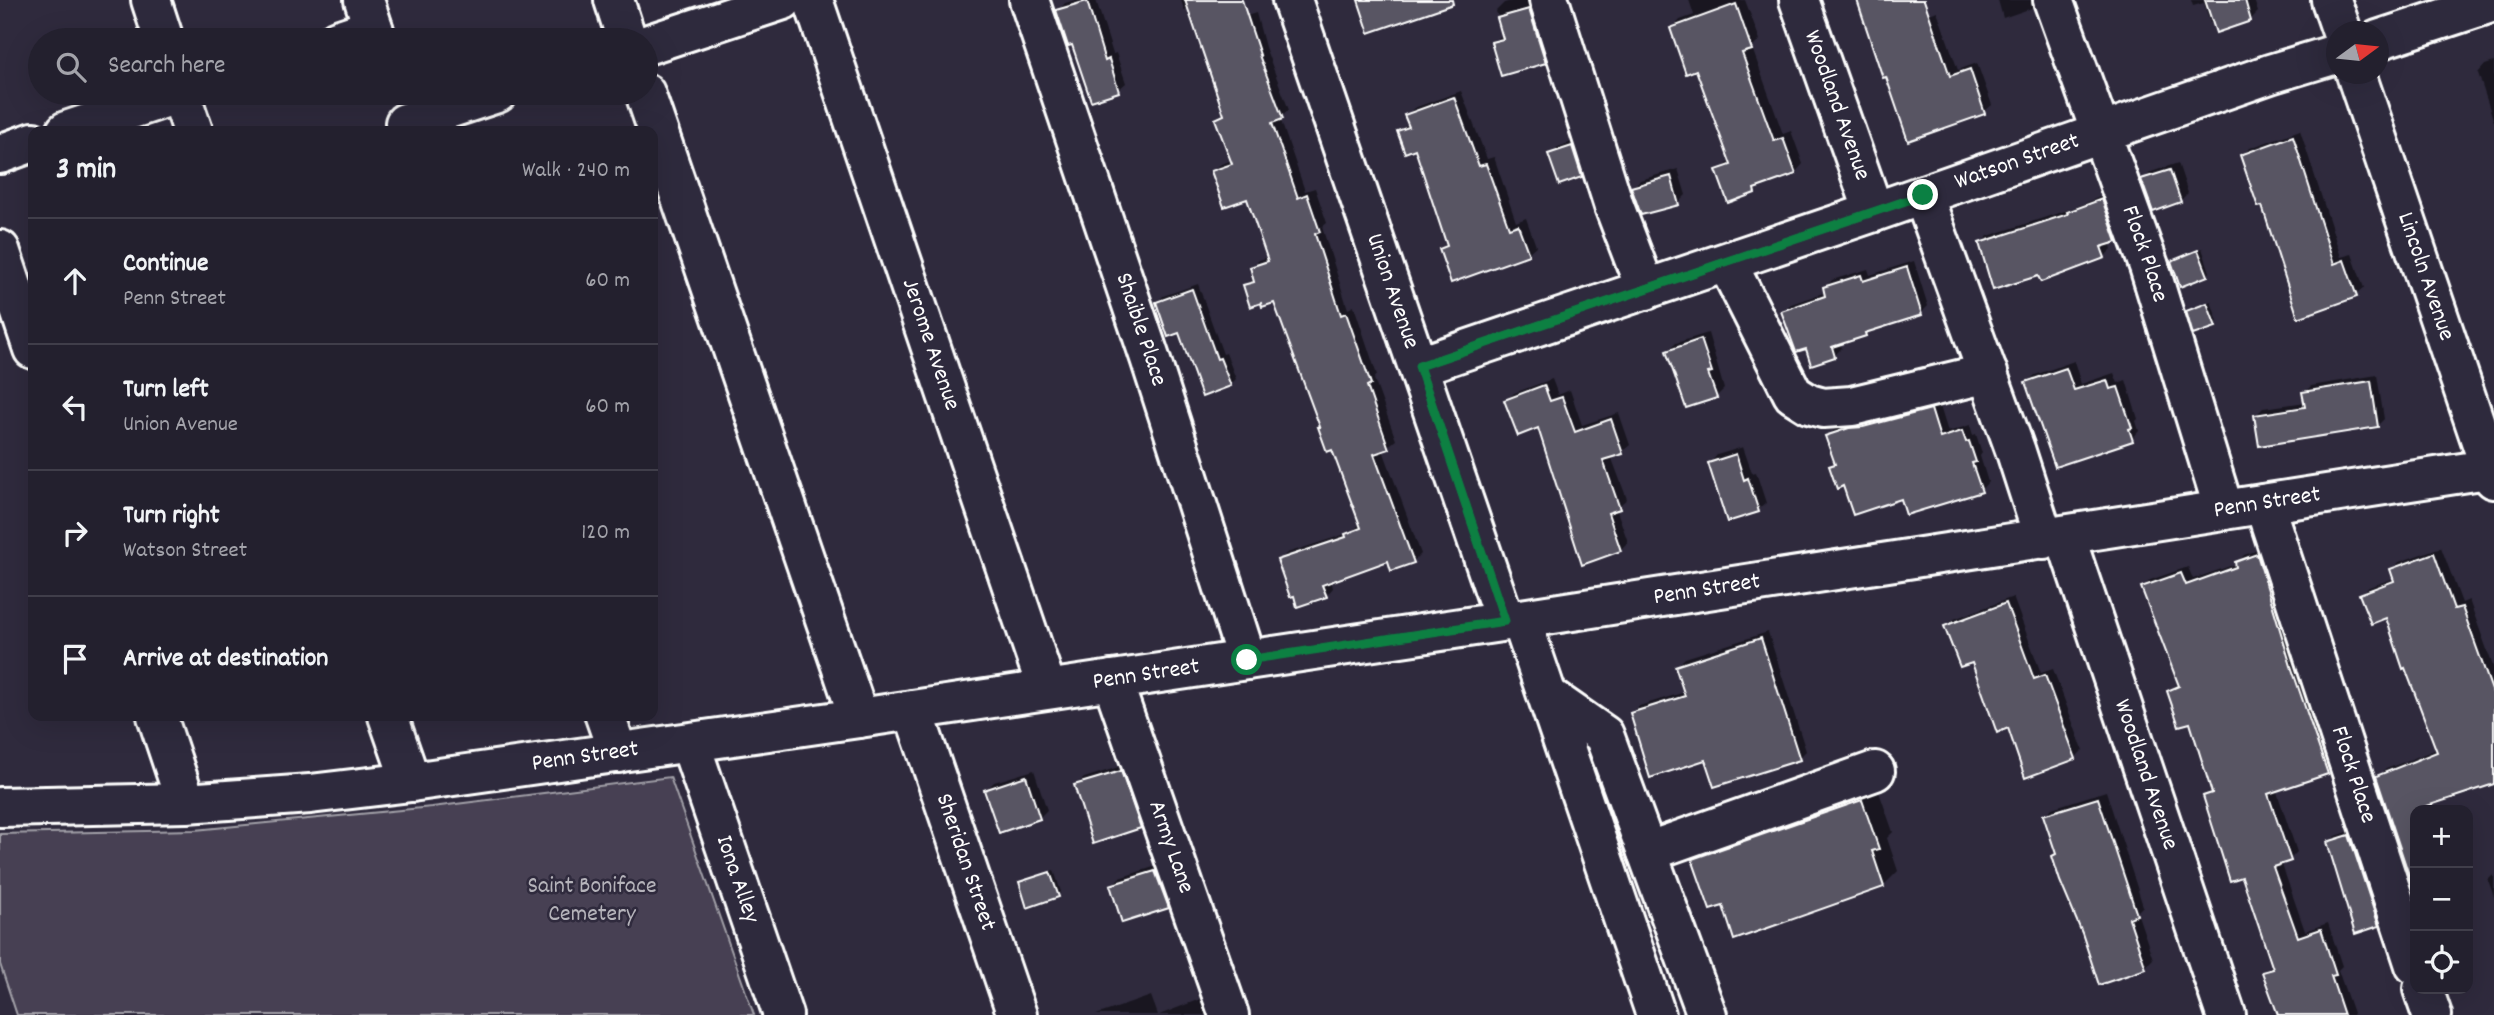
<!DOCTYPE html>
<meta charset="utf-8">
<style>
:root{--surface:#23202e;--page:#2f2d3a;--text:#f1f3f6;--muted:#a3a3aa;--line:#403e4a}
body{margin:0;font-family:Dekko,sans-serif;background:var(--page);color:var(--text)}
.controls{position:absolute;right:21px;bottom:21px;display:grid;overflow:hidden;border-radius:14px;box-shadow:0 7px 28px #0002}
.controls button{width:63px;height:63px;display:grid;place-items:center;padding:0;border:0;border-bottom:2px solid var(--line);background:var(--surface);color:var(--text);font:35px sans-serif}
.compass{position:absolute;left:2326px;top:21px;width:63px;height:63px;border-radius:50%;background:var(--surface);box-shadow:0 7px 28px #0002;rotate:75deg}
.stop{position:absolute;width:21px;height:21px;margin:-16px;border:5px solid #0b8043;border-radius:50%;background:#fff}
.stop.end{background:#0b8043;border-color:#fff;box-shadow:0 2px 7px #0008}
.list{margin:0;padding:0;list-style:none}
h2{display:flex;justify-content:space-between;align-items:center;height:91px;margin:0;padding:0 28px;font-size:30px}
h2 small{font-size:23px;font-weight:400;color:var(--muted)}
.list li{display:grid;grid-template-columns:46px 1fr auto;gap:21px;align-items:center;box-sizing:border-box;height:126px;padding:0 28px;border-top:2px solid var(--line)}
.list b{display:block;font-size:26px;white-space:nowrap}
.list p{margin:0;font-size:23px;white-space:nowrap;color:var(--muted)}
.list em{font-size:23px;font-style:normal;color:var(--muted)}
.icon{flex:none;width:38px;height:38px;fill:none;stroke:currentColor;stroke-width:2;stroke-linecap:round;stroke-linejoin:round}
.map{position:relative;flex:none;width:2494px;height:1015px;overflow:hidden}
.search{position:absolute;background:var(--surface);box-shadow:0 7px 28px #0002;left:28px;top:28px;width:630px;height:77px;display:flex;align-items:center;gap:18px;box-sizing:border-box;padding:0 24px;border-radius:38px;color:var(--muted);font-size:26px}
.panel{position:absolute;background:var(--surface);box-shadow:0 7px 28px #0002;left:28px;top:126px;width:630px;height:595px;border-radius:14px}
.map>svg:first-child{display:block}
.green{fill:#464152;stroke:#a2a0a8;stroke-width:2}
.shadow{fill:#0007}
.building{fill:#595564;stroke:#fff;stroke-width:2}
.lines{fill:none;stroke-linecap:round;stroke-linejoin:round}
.minor-casing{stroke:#fff;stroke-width:44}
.minor{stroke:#2f2a3d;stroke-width:38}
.route{stroke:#0b8043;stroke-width:9}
.labels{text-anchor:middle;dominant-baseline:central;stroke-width:5;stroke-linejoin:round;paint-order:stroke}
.street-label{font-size:24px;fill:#fff;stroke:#2f2a3d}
.park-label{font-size:24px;fill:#b5b3ba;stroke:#2f2a3d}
</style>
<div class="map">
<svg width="2494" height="1015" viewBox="0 0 2494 1015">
<rect width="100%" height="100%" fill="#2f2a3d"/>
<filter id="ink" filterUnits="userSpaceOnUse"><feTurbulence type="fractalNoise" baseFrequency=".0143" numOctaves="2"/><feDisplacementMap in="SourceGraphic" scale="14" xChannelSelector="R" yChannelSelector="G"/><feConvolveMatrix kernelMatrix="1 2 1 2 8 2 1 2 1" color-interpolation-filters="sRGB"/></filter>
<g filter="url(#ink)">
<polygon class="green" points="670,777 754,1015 17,1015 0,964 0,834 195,830 432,807"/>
<g class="shadow">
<polygon points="1075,0 1096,0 1113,54 1116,53 1126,83 1118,90 1092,99 1073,43 1058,11 1065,3"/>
<polygon points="1181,0 1240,0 1246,16 1256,13 1265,47 1289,110 1280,118 1305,191 1315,188 1327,223 1322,227 1348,309 1354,306 1377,375 1374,379 1396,440 1383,450 1421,554 1413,562 1389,559 1331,580 1333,588 1326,596 1279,560 1287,553 1349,533 1361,524 1275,301 1245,286 1253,278 1252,268 1259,260 1269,257 1248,197 1213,171 1221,164 1232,160 1217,120 1225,111 1189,8 1184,10"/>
<polygon points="1515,0 1537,0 1553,54 1545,61 1493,43 1503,34 1496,11 1504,3"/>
<polygon points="1689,0 1745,0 1760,40 1752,48 1783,134 1791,131 1803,164 1795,173 1761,185 1754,191 1718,171 1731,161 1697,68 1672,29 1680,20 1694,15"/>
<polygon points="1859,0 1922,0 1927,15 1937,11 1958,70 1977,63 1992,105 1984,112"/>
<polygon points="1998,0 2039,0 2039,1 2032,8 2003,18"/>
<polygon points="2191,0 2254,0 2258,12 2250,20 2210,23 2204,3 2193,6"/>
<polygon points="2494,62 2494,122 2478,73 2485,65"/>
<polygon points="1461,91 1487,159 1494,157 1516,222 1526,218 1536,246 1528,253 1441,249 1448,242 1416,147 1399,132 1409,123 1406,116 1414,108"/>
<polygon points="2300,130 2341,257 2352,254 2364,288 2356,295 2263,204 2242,155 2250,148"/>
<polygon points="1580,139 1588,168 1581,175 1550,155 1558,147"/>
<polygon points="2178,163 2188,193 2180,201 2143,180 2151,172"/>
<polygon points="1678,169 1686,195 1678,203 1633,187 1640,180"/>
<polygon points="2109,193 2124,232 2116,240 2110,242 2112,249 2104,257 2039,273 1981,243 1988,236 2074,208"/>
<polygon points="2202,248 2210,272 2207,275 2173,261"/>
<polygon points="1914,261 1928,306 1921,313 1870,330 1865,335 1840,343 1842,348 1834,356 1807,346 1783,311 1791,304 1826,292 1825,288 1832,280 1868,269 1870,275"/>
<polygon points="1198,284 1223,354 1226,353 1236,379 1230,385 1158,302 1163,296"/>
<polygon points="2211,301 2218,322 2215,325 2188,311"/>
<polygon points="1708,333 1724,389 1716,397 1668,351 1676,343"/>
<polygon points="2074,361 2081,384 2114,373 2118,383 2126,380 2138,419 2136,421 2139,431 2132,439 2027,382 2035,375"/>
<polygon points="2377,375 2384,419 2377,426 2256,415 2263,408 2306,402 2304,393 2311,386"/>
<polygon points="1552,379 1558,395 1570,390 1582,425 1619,413 1630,445 1622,452 1611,456 1627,499 1616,508 1628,542 1620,550 1539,426 1506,401 1514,393"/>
<polygon points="1939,403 1948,432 1970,425 1973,435 1976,434 1982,453 1980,456 1988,482 1981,490 1902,496 1844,484 1831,466 1836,461 1827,437 1835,429 1858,421"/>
<polygon points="1743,447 1752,473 1756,472 1766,503 1758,510 1710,463 1717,455"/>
<polygon points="2441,547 2462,603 2469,600 2494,669 2494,782 2412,810 2415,819 2415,890 2378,776 2386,769 2437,749 2388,616 2361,594 2369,587 2395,578 2392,570 2399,562"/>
<polygon points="2264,548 2335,765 2327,772 2276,789 2297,852 2290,859 2281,862 2305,931 2328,923 2342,966 2338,970 2353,1013 2352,1015 2279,1015 2264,973 2273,965 2244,875 2205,796 2213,789 2191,720 2169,691 2179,683 2143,588 2150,580 2188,567 2193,579 2236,564 2244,555"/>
<polygon points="2013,597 2041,673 2053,669 2083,750 2075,758 2009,726 1973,660 1946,626 1954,619"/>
<polygon points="1768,632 1806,751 1799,758 1707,758 1632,713 1639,706 1685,692 1677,666 1685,658"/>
<polygon points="1128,764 1147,819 1140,827 1076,785 1084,778"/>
<polygon points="1034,770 1047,810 1039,818 986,790 994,782"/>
<polygon points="1877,786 1893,832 1887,838 1898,871 1883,886 1724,903 1694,860 1709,845"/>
<polygon points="2106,791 2143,906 2137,912 2153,959 2145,967 2054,856 2057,853 2045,816 2052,808"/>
<polygon points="2356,829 2385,918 2378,924 2329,842 2336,836"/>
<polygon points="1163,864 1175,899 1168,907 1112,886 1119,878"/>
<polygon points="1054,870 1061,892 1058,896 1021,883 1024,880"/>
<polygon points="2494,874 2494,897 2488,880"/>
<polygon points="1151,996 1158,1015 1096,1015"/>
<polygon points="1200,999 1206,1015 1159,1015"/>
</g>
<g class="building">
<polygon points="1185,0 1242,0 1260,55 1259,55 1283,119 1272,123 1298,198 1307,194 1320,232 1315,234 1341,315 1346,313 1371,384 1367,386 1389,449 1374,454 1414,563 1391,571 1388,561 1322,585 1327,597 1297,607 1294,596 1290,597 1277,560 1346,537 1345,534 1361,528 1332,450 1327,452 1318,427 1320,427 1274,303 1262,307 1261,303 1250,307 1243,285 1254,282 1250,267 1268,261 1247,199 1224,207 1211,171 1232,164 1215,119 1224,115"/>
<polygon points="1358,0 1452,0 1453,4 1369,33"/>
<polygon points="1857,0 1924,0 1950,76 1970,69 1985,114 1908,141 1886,77 1883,78"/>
<polygon points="2205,0 2245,0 2251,21 2216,33"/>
<polygon points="1087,1 1105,61 1109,59 1119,92 1091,101 1072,45 1068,46 1056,10"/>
<polygon points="1736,4 1752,50 1742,53 1774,141 1783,138 1796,174 1754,189 1755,193 1728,203 1716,170 1731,165 1696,70 1686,74 1670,28"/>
<polygon points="1529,9 1546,63 1501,76 1491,42 1503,39 1497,18"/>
<polygon points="1454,97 1479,166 1486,164 1509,228 1518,225 1529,255 1451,283 1439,249 1447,246 1415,149 1405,153 1397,131 1409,127 1404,115"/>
<polygon points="2293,136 2334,264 2344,260 2357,297 2298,318 2262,206 2258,207 2240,155"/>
<polygon points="1572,146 1582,177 1559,185 1548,154"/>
<polygon points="2170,170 2181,202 2153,212 2141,179"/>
<polygon points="1671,176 1679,205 1641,215 1631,187"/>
<polygon points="2102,199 2117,242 2101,247 2105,258 2041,282 2038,276 1993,290 1979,243 2068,214 2067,212"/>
<polygon points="2198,250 2208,276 2180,287 2171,261"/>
<polygon points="1907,267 1922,315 1865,333 1866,336 1832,347 1835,357 1811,365 1806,349 1796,352 1781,311 1825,296 1823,287 1861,275 1863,281"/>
<polygon points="1192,289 1217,359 1220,358 1231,386 1202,397 1179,333 1168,337 1156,302"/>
<polygon points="2207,303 2216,327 2193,335 2186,311"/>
<polygon points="1701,339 1712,372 1708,373 1717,398 1686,408 1666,351"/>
<polygon points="2066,368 2074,390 2107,380 2110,389 2118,387 2132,428 2129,429 2133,441 2055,467 2025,382"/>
<polygon points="2371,381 2378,427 2259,446 2254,415 2305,407 2302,392"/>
<polygon points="1544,385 1550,401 1562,397 1575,432 1611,419 1623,454 1603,460 1620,509 1608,513 1621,551 1582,565 1538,428 1518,436 1504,400"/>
<polygon points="1931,409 1940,438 1962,431 1966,442 1969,441 1976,462 1972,463 1982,492 1906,515 1901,499 1853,515 1843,486 1837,489 1829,466 1835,464 1825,436 1849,428 1863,427"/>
<polygon points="1736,454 1744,480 1748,478 1759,512 1727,522 1708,463"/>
<polygon points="2434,553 2454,609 2462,607 2494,696 2494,784 2415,810 2415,893 2376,776 2437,752 2405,668 2403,669 2386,618 2371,624 2359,594 2394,581 2390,569"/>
<polygon points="2257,554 2291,666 2328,774 2268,794 2291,861 2273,867 2298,937 2321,929 2336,975 2331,976 2344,1015 2278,1015 2262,972 2273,969 2242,877 2230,881 2203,796 2212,793 2190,723 2179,726 2167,691 2179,686 2141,587 2181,573 2186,585 2236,567 2235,562"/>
<polygon points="2006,603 2034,679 2045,675 2076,759 2025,778 2008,728 1997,733 1972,663 1960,667 1944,626"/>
<polygon points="1761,638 1800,760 1714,787 1705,760 1650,778 1630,713 1685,696 1675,666"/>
<polygon points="1121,771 1141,828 1093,844 1074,785"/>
<polygon points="1026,776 1040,819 999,833 984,790"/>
<polygon points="2098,798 2137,915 2129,918 2146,969 2099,985 2082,933 2060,881 2052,856 2056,854 2043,815"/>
<polygon points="1862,800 1879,849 1872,851 1884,887 1734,940 1723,906 1710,910 1692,859"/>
<polygon points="2349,835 2379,926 2355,934 2327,842"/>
<polygon points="1155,871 1169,908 1122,923 1110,885"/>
<polygon points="1050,872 1059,897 1027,908 1019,882"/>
</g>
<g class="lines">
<defs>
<g id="minor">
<polyline points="151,0 164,40"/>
<polyline points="364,0 377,40"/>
<polyline points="614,0 627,40"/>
<path id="s1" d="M813,0L1047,689"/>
<path id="s2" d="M1029,0L1150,358L1247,660"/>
<path id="s3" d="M1292,0L1505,621"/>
<polyline points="1549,0 1614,206 1646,290"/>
<path id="s4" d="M1799,0L1874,212"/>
<path id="s5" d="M2053,0L2149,266L2224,510"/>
<polyline points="2331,0 2342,32"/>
<polyline points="337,40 373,28"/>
<polyline points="2378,40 2494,2"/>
<polyline points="646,45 783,0"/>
<path id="s6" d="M2356,74L2494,479"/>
<polyline points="180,93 193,131"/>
<polyline points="645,93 859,718"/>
<polyline points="405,123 497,93"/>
<polyline points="66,131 180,93"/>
<polyline points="0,154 33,142"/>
<polyline points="1923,195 2016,452 2044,539"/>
<polyline points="0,250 33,349"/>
<polyline points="1727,263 1793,394 1809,404 1823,408 1852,406 1988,373"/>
<path id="s7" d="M1419,366L1874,212L2270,74L2336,54"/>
<path id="s8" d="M2264,504L2415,965"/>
<path id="s9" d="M2065,536L2226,1015"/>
<polyline points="1521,619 1656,1015"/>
<path id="s10" d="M1112,680L1229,1015"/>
<polyline points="1548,696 1604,735 1707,1015"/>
<path id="s11" d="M913,710L1017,1015"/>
<polyline points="157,716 186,803"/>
<polyline points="388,716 411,782"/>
<polyline points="605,716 618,753"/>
<path id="s12" d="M690,743L783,1015"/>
<path id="s13" d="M0,807L186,803L310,794L411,782L859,718L1521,619L2494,468"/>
<polyline points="1647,852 1875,771"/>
<polyline points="2423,989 2432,1015"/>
</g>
</defs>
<use href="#minor" class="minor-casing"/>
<use href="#minor" class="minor"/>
</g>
</g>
<g class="lines" filter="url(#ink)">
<polyline class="route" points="1247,660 1505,621 1419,366 1923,195"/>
</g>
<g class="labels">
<g class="street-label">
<text stroke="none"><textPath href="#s4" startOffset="112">Woodland Avenue</textPath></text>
<text stroke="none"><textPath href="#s7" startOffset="632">Watson Street</textPath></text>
<text stroke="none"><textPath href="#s5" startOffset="270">Flock Place</textPath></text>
<text stroke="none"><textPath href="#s6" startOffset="214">Lincoln Avenue</textPath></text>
<text stroke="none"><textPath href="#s3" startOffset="308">Union Avenue</textPath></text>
<text stroke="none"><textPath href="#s2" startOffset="348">Shaible Place</textPath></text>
<text stroke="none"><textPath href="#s1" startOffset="364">Jerome Avenue</textPath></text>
<text stroke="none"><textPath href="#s13" startOffset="2289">Penn Street</textPath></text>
<text stroke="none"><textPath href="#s13" startOffset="1722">Penn Street</textPath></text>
<text stroke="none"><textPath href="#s13" startOffset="1155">Penn Street</textPath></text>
<text stroke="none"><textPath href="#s13" startOffset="588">Penn Street</textPath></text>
<text stroke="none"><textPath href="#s8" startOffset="285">Flock Place</textPath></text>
<text stroke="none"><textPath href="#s9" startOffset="252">Woodland Avenue</textPath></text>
<text stroke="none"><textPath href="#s10" startOffset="177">Army Lane</textPath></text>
<text stroke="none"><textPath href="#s11" startOffset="161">Sheridan Street</textPath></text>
<text stroke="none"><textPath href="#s12" startOffset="144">Iona Alley</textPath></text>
</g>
<g class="park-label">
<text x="592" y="887">Saint Boniface<tspan x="592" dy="28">Cemetery</tspan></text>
</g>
</g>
</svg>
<div class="controls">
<button>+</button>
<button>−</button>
<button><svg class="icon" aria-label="locate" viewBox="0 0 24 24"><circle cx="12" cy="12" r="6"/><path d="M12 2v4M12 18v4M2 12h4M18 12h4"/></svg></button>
</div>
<svg class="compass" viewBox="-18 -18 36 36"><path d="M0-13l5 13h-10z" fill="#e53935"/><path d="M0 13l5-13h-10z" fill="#a3a3aa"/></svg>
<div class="stop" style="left:1247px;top:660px"></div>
<div class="stop end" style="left:1923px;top:195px"></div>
<div class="search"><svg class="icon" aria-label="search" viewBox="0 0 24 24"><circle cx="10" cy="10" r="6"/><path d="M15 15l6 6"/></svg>Search here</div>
<section class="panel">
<h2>3 min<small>Walk · 240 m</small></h2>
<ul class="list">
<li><svg class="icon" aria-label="ahead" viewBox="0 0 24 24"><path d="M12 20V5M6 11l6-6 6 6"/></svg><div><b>Continue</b><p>Penn Street</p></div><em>60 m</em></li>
<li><svg class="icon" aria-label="left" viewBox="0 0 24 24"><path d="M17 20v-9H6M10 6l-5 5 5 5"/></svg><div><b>Turn left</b><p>Union Avenue</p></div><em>60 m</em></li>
<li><svg class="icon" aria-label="right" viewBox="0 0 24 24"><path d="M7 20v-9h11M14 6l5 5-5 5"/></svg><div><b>Turn right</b><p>Watson Street</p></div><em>120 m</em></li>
<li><svg class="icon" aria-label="arrive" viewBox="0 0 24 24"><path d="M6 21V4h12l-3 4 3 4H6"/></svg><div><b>Arrive at destination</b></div></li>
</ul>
</section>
</div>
